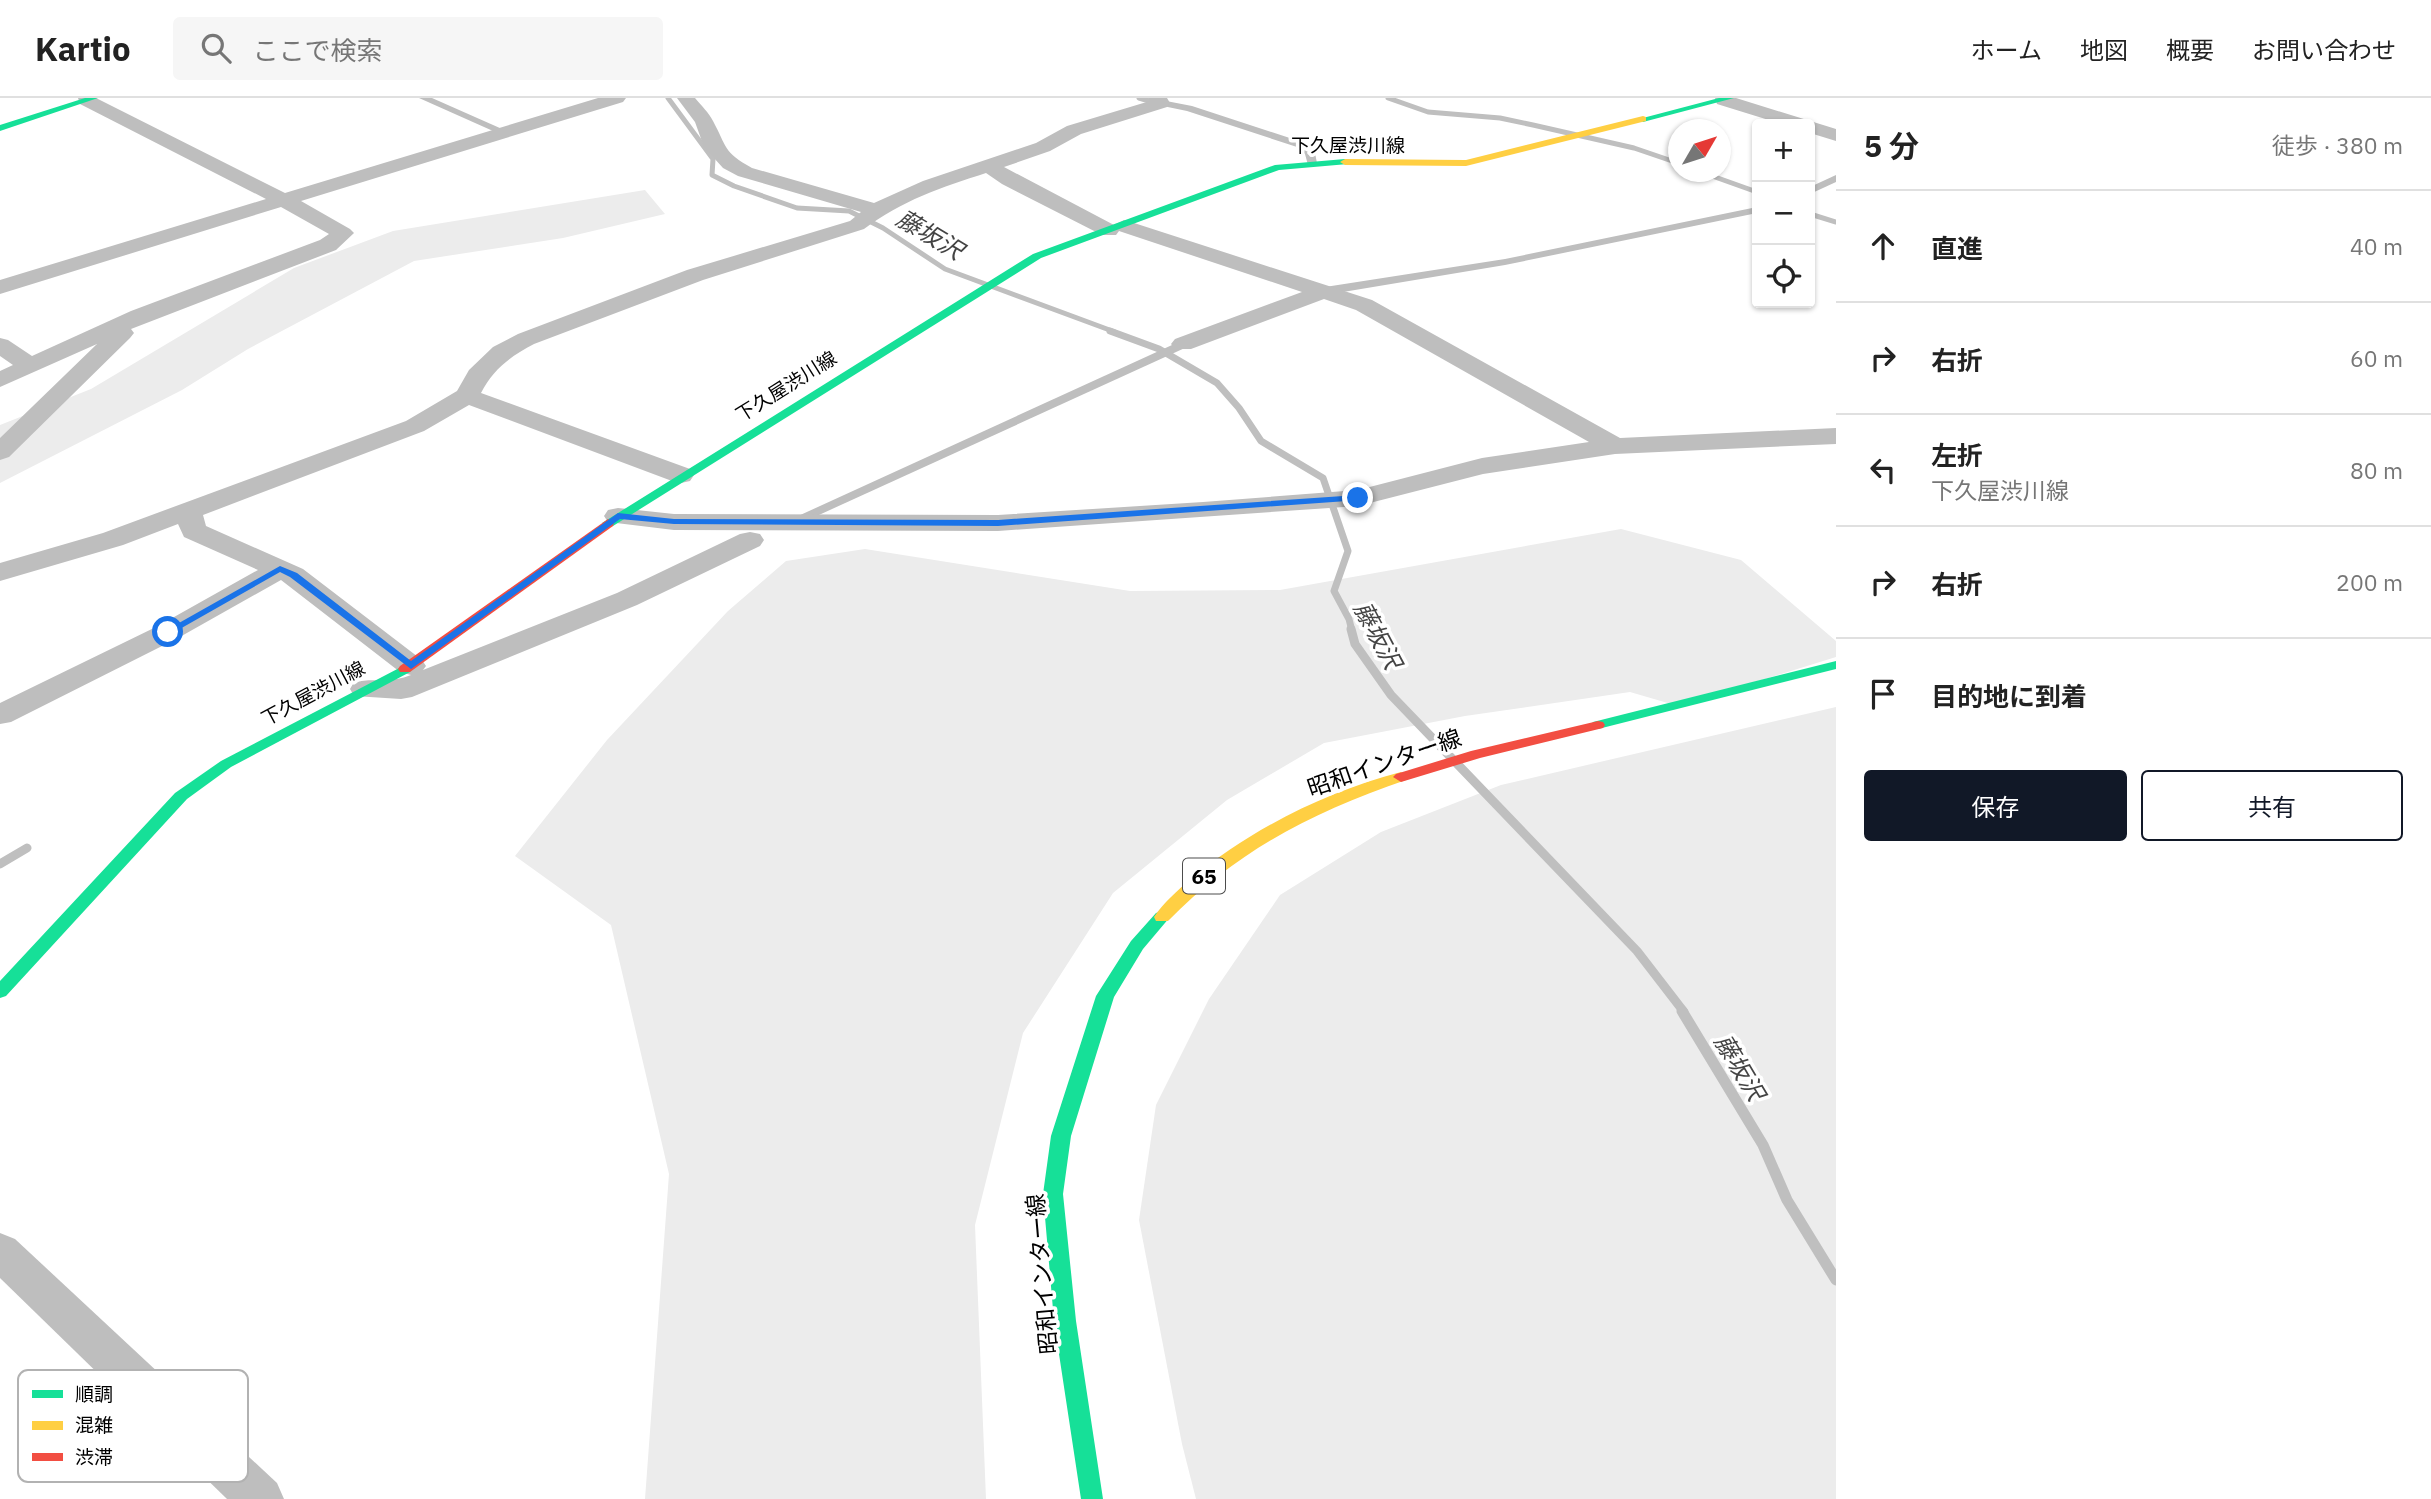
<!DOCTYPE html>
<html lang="ja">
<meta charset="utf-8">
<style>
:root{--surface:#fff;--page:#f6f6f6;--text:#222;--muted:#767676;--line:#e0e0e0;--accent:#111827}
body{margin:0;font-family:"IBM Plex Sans","Noto Sans JP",sans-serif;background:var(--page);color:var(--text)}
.controls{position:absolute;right:21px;top:21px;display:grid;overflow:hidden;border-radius:7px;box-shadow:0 2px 5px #0004}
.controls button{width:63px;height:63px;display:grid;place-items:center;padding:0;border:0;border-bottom:2px solid var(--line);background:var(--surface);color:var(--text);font:35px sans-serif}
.compass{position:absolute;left:1668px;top:21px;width:63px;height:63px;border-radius:50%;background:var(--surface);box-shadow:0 2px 5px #0004;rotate:51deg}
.stop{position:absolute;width:21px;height:21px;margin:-16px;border:5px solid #1a73e8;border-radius:50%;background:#fff}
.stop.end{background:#1a73e8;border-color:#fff;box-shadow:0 2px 7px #0008}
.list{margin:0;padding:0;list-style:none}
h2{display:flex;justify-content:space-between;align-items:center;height:91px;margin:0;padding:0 28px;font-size:30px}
h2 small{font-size:23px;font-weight:400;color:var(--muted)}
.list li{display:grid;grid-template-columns:46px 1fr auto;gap:21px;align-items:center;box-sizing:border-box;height:112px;padding:0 28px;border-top:2px solid var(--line)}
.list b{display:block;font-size:26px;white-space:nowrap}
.list p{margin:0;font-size:23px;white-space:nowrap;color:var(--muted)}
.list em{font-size:23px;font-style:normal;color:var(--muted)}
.actions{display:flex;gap:14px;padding:21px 28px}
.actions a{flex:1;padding:16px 0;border:2px solid var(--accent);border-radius:7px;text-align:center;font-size:24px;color:var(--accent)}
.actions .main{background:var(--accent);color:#fff}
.icon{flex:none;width:38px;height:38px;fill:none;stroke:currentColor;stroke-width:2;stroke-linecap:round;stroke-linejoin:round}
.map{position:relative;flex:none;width:1836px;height:1401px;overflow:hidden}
header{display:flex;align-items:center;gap:42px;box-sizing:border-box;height:98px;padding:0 35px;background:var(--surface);border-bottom:2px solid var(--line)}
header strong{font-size:33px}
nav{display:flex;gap:38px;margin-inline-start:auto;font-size:24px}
.search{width:490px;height:63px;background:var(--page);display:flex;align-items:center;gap:18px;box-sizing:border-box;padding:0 24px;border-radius:7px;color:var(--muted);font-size:26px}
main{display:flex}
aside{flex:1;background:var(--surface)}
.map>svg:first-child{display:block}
.green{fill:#ececec}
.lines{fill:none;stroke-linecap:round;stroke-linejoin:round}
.stream-far3{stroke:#bfbfbf;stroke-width:5}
.stream-far2{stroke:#bfbfbf;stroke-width:7}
.stream-far1{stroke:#bfbfbf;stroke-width:9}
.stream{stroke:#bfbfbf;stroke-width:11}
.lane{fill:#bebebe;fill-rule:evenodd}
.street{fill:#bebebe;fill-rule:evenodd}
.fast{fill:#16e098;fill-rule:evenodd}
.slow{fill:#ffcf43;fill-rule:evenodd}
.jam{fill:#f24e42;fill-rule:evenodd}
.route{fill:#1a73e8}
.labels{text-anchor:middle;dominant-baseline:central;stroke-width:7;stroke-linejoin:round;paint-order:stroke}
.far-street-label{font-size:19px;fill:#000;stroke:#fff}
.shield{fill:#fff;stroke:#4c4c4c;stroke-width:2}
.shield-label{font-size:21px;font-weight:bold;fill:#000}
.street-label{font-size:23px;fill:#000;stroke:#fff}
.water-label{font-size:24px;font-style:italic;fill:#444;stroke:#fff}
.key{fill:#fff;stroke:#b2b2b2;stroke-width:2}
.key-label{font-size:19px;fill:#000}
</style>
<header>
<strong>Kartio</strong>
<div class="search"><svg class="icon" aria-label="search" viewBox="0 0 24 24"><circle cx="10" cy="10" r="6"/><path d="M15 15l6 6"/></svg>ここで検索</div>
<nav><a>ホーム</a><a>地図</a><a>概要</a><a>お問い合わせ</a></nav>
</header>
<main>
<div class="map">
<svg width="1836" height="1401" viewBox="0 0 1836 1401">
<rect width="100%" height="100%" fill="#fff"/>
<g class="green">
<polygon points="645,92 665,116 563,140 414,163 248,251 182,292 0,385 0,327 91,291 294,170 393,133"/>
<polygon points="1621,431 1741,462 1836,543 1836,559 1678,608 1630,594 1465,618 1324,645 1227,702 1113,795 1023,935 975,1127 986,1401 645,1401 669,1076 611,827 515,758 607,642 728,513 786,463 865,451 1130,493 1280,492"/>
<polygon points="1836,609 1836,1401 1196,1401 1182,1346 1139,1122 1156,1007 1209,901 1280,797 1381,734 1501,687"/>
</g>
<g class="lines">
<g class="stream-far3">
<polyline points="668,0 713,61 712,77 734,88 797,110 849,113 883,130 945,171 1115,234"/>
<polyline points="1139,0 1149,3 1159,0"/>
<polyline points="1388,0 1428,14 1500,20 1533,27 1634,50 1678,65"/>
<polyline points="1701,74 1757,94"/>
<polyline points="1810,116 1836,124"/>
</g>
<polyline class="stream-far2" points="1110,233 1159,251 1217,285 1239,310 1261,343 1323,380 1348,453 1334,493 1349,521 1352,533"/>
<g class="stream-far1">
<polyline points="1351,531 1355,546 1391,597 1637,853 1684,914"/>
<polyline points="0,766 27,750"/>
</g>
<polyline class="stream" points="1682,913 1763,1047 1787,1102 1836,1182"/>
<g class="lane">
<polygon points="419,0 432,0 511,35 502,37"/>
<polygon points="1161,2 1192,8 1305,45 1315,55 1317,65 1308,67 1305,56 1297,49 1187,13 1158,7 1158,3"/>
<polygon points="1836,77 1836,84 1810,96 1810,89"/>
<polygon points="1757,109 1757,115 1505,167 1325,197 1319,193 1325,189 1505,161"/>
<polygon points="1183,242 1189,246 1187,249 797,427 787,427 785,424"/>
</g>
<g class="street">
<polygon points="78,0 96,0 285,95 598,0 626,0 623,4 301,103 350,131 354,135 336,152 131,231 134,235 130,240 9,359 0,362 0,340 97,246 0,289 0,273 13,267 0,258 0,240 8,242 32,258 131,213 320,142 329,136 281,109 0,196 0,182 266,101 80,6"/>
<path d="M677,0H695C701,7 709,15 713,23C727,49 723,54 752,70L874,105L923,83L1036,45L1067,28L1150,3L1148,0H1167L1170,5L1167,9L1081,36L1050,53L1004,69L1114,127L1124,122L1131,124L1372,202L1620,340L1836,330V346L1615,356L1483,376L1358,408L998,433L674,432L608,424L604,418L608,412L618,410L674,416L998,417L1203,404L1358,392L1482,360L1589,344L1356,212L1324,201L1191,251H1175L1171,246L1175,241L1302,194L1119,133L1116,137H1102L1002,86L986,75C942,89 901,103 864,131L703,182L534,246C511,258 493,271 481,295L690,371L694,377L690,383L681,385L672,383L469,307L424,333L203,417L206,428L303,471L422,562L426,568L423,572L617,495L740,436L750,434L760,436L764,442L760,448L637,507L412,599L401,601L354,598L350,591L354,584C374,580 392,585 411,577L400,574L281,482L178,540L11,624L0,626V605L158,528L258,472L184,439L178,426L123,447L0,483V465L103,435L406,323L457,293L469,272L493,249L518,236L687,172L850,123L861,114L738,78L723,70L704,49L695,24Z"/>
<polygon points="1715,0 1736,0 1836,31 1836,43 1810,35 1810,26 1782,26 1717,6"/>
<polygon points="0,1135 15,1141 277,1385 284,1401 227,1401 0,1180"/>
</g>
<g class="fast">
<polygon points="85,0 98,0 0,33 0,27"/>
<polygon points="1719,0 1734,0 1643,24 1639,21"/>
<polygon points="1345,61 1350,64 1348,66 1279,72 1041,160 613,428 608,429 602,425 1033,156 1275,67"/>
<polygon points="1836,563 1836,571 1598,631 1591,627 1593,624"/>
<polygon points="405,567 410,568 412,571 410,574 231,669 187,701 6,898 0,900 0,883 175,695 221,663"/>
<polygon points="1162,813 1168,815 1170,819 1143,851 1114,899 1071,1038 1063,1096 1076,1223 1103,1401 1081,1401 1054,1223 1043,1096 1051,1038 1096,898 1131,843 1156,815"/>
</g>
<g class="slow">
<polygon points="1643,18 1646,19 1646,23 1466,68 1345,67 1340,64 1345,61 1466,62"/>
<path d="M1401,674L1409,679L1406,682C1313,714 1238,752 1168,823H1156L1154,819C1163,805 1178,792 1191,781C1251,731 1325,694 1401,674Z"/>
</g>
<g class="jam">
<polygon points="608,421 614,425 613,428 410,574 400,574 398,571 400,568"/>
<polygon points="1598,623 1603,624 1605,627 1603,630 1480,660 1401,684 1393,679 1396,676 1471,653"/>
</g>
</g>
<polygon class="route" points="1358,397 1361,398 1361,402 998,428 674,426 620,421 411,571 290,479 280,474 171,536 163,534 280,468 297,475 411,563 618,415 674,421 998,422"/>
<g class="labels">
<g class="far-street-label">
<text x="1348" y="47">下久屋渋川線</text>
<text transform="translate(786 288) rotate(-32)">下久屋渋川線</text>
<text transform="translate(313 595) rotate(-28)">下久屋渋川線</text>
</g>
<rect class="shield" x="1183" y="760.5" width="42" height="35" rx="5"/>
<g class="shield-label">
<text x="1204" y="778">65</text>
</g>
<g class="street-label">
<text transform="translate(1384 664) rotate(-19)">昭和インター線</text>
<text transform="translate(1041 1176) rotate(-95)">昭和インター線</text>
</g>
<g class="water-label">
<text transform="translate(930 136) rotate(31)">藤坂沢</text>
<text transform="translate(1378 537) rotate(62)">藤坂沢</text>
<text transform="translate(1740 969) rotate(59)">藤坂沢</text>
</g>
</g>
<rect x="18" y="1272" width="230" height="112" rx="10" class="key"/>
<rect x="32" y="1292" width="31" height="8" fill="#16e098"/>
<rect x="32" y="1323" width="31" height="9" fill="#ffcf43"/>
<rect x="32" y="1355" width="31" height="8" fill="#f24e42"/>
<g class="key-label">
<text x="75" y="1303">順調</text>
<text x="75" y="1334">混雑</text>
<text x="75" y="1366">渋滞</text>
</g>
</svg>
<div class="controls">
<button>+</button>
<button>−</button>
<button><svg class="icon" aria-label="locate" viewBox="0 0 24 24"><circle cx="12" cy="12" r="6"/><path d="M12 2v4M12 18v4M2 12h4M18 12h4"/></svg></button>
</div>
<svg class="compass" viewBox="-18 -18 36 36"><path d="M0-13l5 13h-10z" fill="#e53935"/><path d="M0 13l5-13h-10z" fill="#767676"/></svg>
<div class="stop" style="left:168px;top:534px"></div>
<div class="stop end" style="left:1358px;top:400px"></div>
</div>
<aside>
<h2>5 分<small>徒歩 · 380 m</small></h2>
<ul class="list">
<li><svg class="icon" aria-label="ahead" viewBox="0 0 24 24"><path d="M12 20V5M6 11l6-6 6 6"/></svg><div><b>直進</b></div><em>40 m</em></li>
<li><svg class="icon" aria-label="right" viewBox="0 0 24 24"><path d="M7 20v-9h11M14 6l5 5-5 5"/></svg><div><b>右折</b></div><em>60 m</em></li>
<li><svg class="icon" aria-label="left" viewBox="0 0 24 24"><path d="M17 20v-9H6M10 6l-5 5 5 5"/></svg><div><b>左折</b><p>下久屋渋川線</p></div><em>80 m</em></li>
<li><svg class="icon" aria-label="right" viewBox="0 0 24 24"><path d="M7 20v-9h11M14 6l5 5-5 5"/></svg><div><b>右折</b></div><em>200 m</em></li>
<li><svg class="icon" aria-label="arrive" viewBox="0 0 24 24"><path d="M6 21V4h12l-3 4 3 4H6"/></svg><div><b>目的地に到着</b></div></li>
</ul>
<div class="actions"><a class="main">保存</a><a>共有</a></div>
</aside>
</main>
